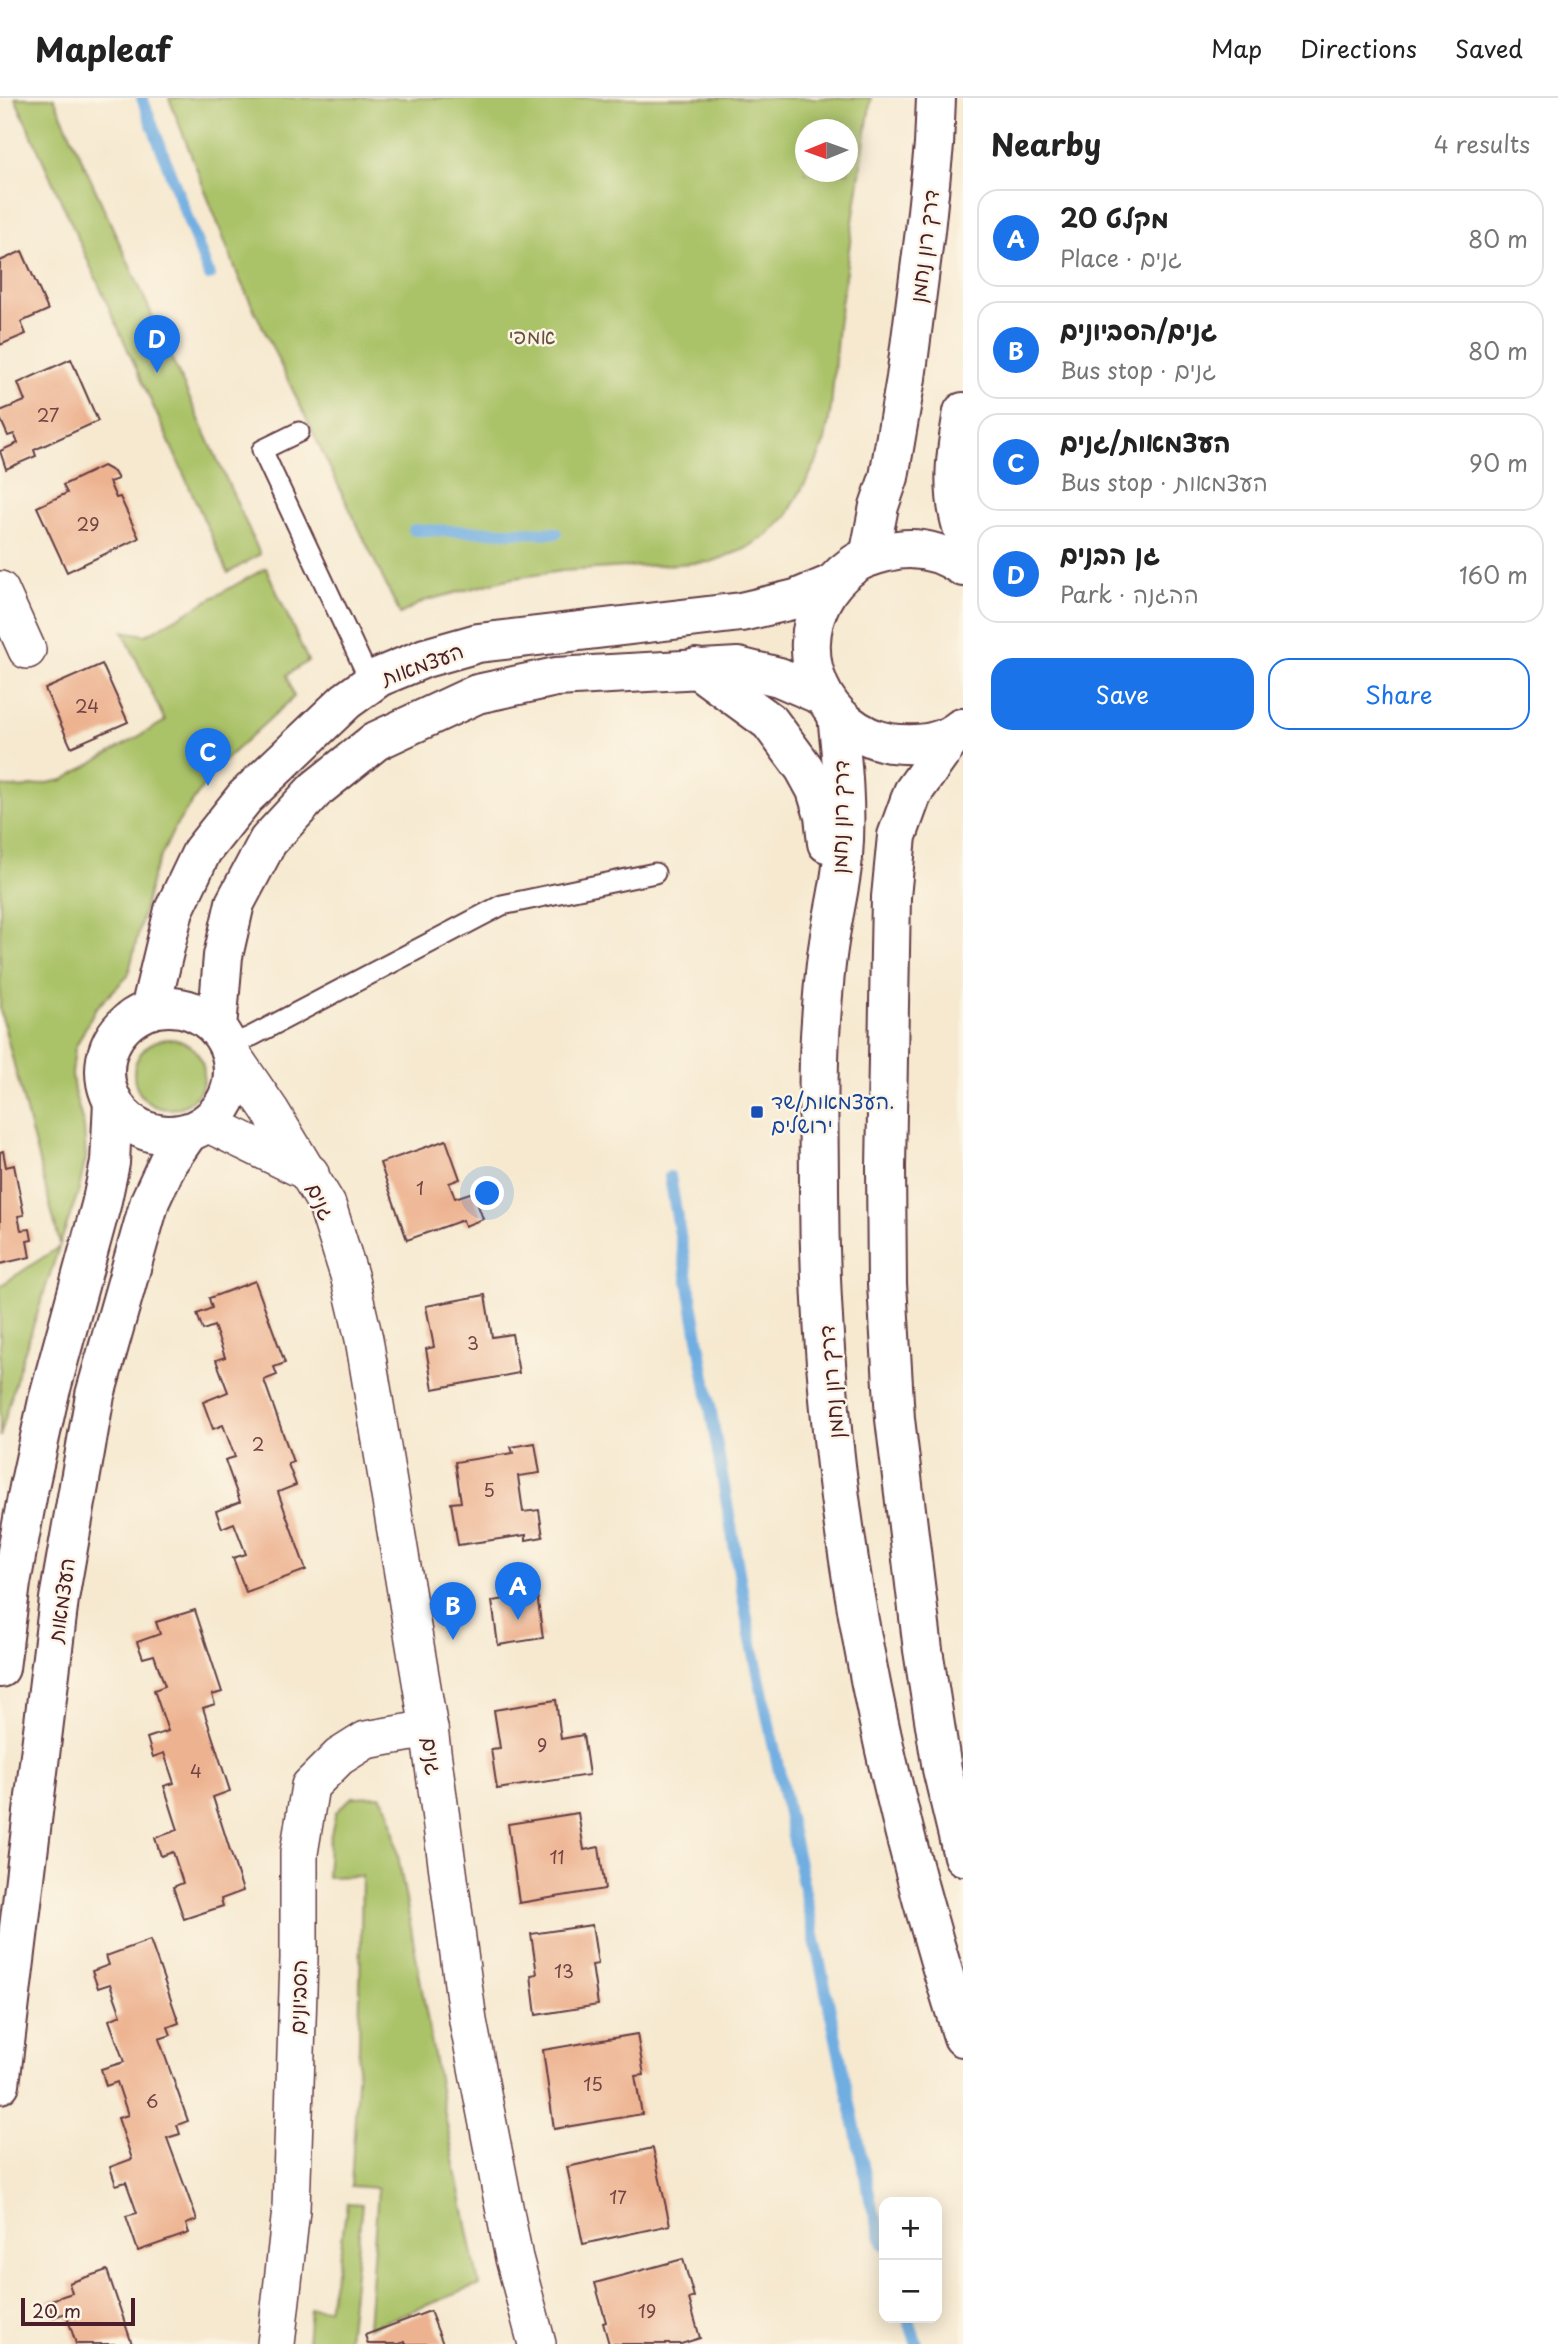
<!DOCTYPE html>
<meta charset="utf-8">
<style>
:root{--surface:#fff;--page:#f6f6f6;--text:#222;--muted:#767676;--line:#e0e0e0;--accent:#1a73e8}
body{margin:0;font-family:"Playpen Sans","Playpen Sans Hebrew",sans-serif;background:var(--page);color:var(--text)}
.controls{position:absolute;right:21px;bottom:21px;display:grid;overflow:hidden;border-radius:14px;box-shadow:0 4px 18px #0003}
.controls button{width:63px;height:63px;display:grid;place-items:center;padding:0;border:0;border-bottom:2px solid var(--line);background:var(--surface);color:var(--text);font:35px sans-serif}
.compass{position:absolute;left:795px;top:21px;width:63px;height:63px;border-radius:50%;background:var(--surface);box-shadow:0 4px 18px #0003;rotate:269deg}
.scale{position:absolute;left:21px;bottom:18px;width:114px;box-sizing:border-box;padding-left:7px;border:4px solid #4a1f2b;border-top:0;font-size:19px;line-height:24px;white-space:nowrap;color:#4a1f2b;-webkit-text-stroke:5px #fcf5e5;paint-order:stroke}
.you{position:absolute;left:488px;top:1096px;width:24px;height:24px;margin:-18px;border:5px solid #fff;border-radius:50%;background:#1a73e8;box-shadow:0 0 0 10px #1a73e833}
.badge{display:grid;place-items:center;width:46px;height:46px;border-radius:50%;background:var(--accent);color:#fff;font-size:23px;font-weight:700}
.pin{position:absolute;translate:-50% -58px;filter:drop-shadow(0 2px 4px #0008)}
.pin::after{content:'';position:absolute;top:37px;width:24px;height:21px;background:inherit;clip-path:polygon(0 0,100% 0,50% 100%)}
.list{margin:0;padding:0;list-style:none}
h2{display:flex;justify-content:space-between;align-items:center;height:91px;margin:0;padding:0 28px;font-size:30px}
h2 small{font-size:23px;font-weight:400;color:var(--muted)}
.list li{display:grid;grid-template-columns:46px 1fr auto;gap:21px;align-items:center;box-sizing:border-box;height:98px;margin:0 14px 14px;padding:0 14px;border:2px solid var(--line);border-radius:21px}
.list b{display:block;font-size:26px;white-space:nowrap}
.list p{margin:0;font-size:23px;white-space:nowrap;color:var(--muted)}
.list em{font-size:23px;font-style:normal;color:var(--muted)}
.actions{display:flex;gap:14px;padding:21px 28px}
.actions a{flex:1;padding:16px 0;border:2px solid var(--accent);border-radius:21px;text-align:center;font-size:24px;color:var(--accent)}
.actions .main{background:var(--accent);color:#fff}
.map{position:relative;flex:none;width:963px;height:2246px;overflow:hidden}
header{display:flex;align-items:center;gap:42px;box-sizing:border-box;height:98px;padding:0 35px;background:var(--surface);border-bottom:2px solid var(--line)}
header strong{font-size:33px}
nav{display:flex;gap:38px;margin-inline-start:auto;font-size:24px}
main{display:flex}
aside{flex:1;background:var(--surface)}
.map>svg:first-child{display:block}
.green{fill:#aac268;stroke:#7a704a;stroke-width:2;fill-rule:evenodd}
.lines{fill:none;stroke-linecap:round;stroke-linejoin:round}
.stream{stroke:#6fade1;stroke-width:12}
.building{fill:#edb290}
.lane-casing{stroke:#643d44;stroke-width:23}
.street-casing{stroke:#643d44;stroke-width:40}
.secondary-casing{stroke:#643d44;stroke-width:42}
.lane{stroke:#fff;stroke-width:19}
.street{stroke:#fff;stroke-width:37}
.secondary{stroke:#fff;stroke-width:38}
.transit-dot{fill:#1a4fb4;stroke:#fcf5e5;stroke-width:2.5}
.labels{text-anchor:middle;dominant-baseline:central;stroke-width:5;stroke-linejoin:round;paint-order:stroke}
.number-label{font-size:18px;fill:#734444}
.street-label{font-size:21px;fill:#4a1f2b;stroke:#fcf5e5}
.park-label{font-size:21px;fill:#67503d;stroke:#fcf5e5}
.transit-label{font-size:21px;fill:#164399;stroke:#fcf5e5;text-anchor:start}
</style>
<header>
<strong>Mapleaf</strong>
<nav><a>Map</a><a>Directions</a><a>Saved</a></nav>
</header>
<main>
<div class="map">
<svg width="963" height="2246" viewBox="0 0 963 2246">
<rect width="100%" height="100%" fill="#fcf5e5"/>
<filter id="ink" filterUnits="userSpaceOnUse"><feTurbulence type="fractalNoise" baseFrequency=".0143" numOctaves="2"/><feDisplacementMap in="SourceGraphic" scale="14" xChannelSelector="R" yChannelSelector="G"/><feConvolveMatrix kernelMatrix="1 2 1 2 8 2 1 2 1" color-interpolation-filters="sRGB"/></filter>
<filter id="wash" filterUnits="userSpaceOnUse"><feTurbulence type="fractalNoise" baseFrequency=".00686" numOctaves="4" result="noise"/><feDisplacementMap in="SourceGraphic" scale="28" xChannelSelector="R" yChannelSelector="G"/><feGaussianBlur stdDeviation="1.57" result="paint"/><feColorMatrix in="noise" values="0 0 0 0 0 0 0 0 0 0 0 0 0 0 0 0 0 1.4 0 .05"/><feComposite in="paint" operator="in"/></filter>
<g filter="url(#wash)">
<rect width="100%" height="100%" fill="#f6e9d0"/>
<g class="green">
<polygon points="15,0 54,0 260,456 228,475"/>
<path d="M169,0H871L838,227L831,310L825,342L816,365L787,418L770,435L745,451L711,464L562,473L508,481L424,503L400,516L239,180ZM806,32H848V74H806Z"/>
<polygon points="266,470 308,563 287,577 294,599 216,670 175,729 153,775 128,878 95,911 75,950 72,976 74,993 84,1029 86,1060 78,1095 60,1146 0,912 0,688 21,690 63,682 165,623 123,533 146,537"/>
<circle cx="169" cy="976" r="35"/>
<polygon points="59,1149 19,1271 0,1339 0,1188"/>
<polygon points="380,1698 390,1713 441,1997 479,2187 368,2230 378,2090 351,2088 359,1948 362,1778 327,1779 329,1745 336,1714 352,1699"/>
<polygon points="347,2105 362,2106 348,2242 350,2246 307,2246 310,2210 328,2211 341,2149"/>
</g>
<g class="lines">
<g class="stream">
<polyline points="142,0 209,177"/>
<polyline points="414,432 556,435"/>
<polyline points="670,1079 749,1532 871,2105 884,2146"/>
<polyline points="908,2220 917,2246"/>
</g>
</g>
<g id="blocks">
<g class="building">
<polygon points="22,153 48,212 21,224 26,236 0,247 0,163"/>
<polygon points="71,261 98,323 34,352 36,358 6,371 0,353 18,345 14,336 8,338 0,320 0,313 25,303 18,285"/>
<polygon points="103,368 114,374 118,381 109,384 116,400 120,399 139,440 67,474 37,409 67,395 63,387"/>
<polygon points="102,566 128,624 71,649 45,591"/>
<polygon points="446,1042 460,1081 449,1085 455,1100 473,1094 483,1121 465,1128 463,1122 407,1142 380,1065"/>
<polygon points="3,1053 6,1069 14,1067 24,1117 18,1118 21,1132 30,1131 32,1142 27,1143 30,1159 0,1166 0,1054"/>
<polygon points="255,1183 285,1265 274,1269 277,1277 264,1282 293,1364 288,1366 296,1387 278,1394 306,1472 246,1494 233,1460 246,1456 234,1425 222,1430 216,1413 240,1404 225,1362 235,1359 223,1327 213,1331 203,1304 228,1294 216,1262 225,1259 214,1228 203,1232 197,1216 212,1210 209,1200"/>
<polygon points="485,1197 492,1239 512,1236 519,1275 433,1291 426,1251 434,1249 426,1208"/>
<polygon points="535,1345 540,1375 518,1378 523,1414 539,1412 543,1439 526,1442 526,1437 458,1447 451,1405 461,1404 455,1364 513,1355 511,1349"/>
<polygon points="537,1496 543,1540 498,1547 492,1503"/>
<polygon points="195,1512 222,1594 212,1597 215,1606 203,1610 230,1693 213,1699 243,1793 221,1801 223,1808 184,1821 173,1789 183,1785 173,1754 161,1758 155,1740 178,1732 164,1688 174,1685 164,1655 153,1659 147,1640 168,1633 154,1592 165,1588 154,1557 143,1560 137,1544 160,1536 156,1524"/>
<polygon points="556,1602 561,1641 583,1637 589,1677 497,1691 491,1651 500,1650 494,1612"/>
<polygon points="578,1715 584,1752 599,1749 605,1791 519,1805 508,1726"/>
<polygon points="592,1827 598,1866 592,1867 598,1907 536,1917 531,1877 537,1876 531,1836"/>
<polygon points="150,1842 179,1925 168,1929 171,1937 159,1941 188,2023 177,2027 180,2036 167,2040 197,2122 186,2126 189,2135 138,2153 126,2118 137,2115 126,2084 116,2087 110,2069 132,2061 118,2020 128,2017 117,1984 106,1988 101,1971 124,1964 109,1922 121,1917 110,1886 98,1890 92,1873 109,1867 106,1858"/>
<polygon points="637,1936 644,1977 635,1978 642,2016 554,2031 543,1952"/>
<polygon points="653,2050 670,2127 583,2146 567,2069"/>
<polygon points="683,2161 694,2199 689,2201 700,2240 681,2246 609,2246 603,2225 606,2224 595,2185"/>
<polygon points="107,2172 132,2246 76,2246 66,2215 54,2219 48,2203 72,2195 69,2185"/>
<polygon points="430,2213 443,2246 405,2246 405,2244 399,2246 368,2246 365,2237"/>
</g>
</g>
</g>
<g filter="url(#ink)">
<use href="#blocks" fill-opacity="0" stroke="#643d44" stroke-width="2"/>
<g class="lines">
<defs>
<g id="lane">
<polyline points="299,334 262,352 371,585"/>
<polyline points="228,948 252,938 502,807 655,775"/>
</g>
<g id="street">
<polyline points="0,492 27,552"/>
<polyline points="232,957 271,1014 327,1107 349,1177 364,1241 429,1631 468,1923 514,2160 537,2246"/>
<polyline points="207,1025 310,1075"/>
<polyline points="276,2246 291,2112 299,1861 299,1755 310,1688 339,1659 366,1642 429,1631"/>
</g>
<g id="secondary">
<path d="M963,314C956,354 950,393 963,432"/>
<polyline points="869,459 879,408 889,379 906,280 925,133 934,47 936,0"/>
<polyline points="696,570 770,624 804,670 816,692 824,718 827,745"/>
<path d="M837,617C842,663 847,711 843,758C841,787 833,815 829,844C824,875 822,907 820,938C817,989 819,1041 819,1093C820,1380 876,1666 963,1939"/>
<path d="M961,630C942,646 914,648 890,645C874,642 859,635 847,625C797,584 799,506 852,468C862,460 875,457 887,454C914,447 940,453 963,469"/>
<polyline points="955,635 913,694 897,738 891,799 886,1069 887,1186 895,1321 923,1552 942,1671 963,1758"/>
<circle cx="169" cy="973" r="64"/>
<polyline points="150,912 174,812 202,753 245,699 346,603 379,579 425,560 478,545 741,514 796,501 832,486"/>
<polyline points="217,930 223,858 235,805 268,743 316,691 376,643 477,596 556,579 738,569 779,579 823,598"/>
<polyline points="0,1570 11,1485 29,1389 49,1298 101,1107 110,1065 113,1003"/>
<polyline points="0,1986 59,1501 95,1297 150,1103 168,1064 188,1035"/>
</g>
</defs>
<use href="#lane" class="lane-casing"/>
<use href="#street" class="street-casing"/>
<use href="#secondary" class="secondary-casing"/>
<use href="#lane" class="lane"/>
<use href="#street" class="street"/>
<use href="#secondary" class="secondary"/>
</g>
</g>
<rect class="transit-dot" x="750" y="1007" width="14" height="14" rx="3.5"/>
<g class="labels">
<g class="number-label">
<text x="48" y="316">27</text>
<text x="88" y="425">29</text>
<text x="87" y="607">24</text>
<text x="420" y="1089">1</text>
<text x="473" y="1244">3</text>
<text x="258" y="1345">2</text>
<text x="489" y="1391">5</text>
<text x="542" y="1646">9</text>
<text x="196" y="1672">4</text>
<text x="557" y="1758">11</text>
<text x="564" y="1872">13</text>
<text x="593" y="1985">15</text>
<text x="152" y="2002">6</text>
<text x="618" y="2098">17</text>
<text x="647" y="2212">19</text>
</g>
<g class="street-label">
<text transform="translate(923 148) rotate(-83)">דרך רון נחמן</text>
<text transform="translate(422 565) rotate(-20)">העצמאות</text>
<text transform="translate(839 719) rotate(-89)">דרך רון נחמן</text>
<text transform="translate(322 1103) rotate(66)">גנים</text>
<text transform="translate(830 1284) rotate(-95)">דרך רון נחמן</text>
<text transform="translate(60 1502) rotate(-82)">העצמאות</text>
<text transform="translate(433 1658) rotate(82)">גנים</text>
<text transform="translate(297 1899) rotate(-88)">הסביונים</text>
</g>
<g class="park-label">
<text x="532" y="237">אמפי</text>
</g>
<g class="transit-label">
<text x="771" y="1002">העצמאות/שד.<tspan x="771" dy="24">ירושלים</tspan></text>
</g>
</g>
</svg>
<div class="controls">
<button>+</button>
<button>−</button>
</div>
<svg class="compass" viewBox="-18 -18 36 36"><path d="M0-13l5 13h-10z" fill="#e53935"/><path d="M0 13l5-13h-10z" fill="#767676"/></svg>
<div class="scale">20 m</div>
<div class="you"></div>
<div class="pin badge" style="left:518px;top:1522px">A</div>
<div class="pin badge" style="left:453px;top:1542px">B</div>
<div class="pin badge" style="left:208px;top:688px">C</div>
<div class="pin badge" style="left:157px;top:275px">D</div>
</div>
<aside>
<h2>Nearby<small>4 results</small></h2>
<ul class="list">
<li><span class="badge">A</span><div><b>מקלט 20</b><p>Place · גנים</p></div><em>80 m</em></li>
<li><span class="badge">B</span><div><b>גנים/הסביונים</b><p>Bus stop · גנים</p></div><em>80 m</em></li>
<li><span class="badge">C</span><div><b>העצמאות/גנים</b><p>Bus stop · העצמאות</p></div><em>90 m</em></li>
<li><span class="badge">D</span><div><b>גן הבנים</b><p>Park · ההגנה</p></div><em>160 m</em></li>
</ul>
<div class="actions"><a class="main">Save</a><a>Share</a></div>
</aside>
</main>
